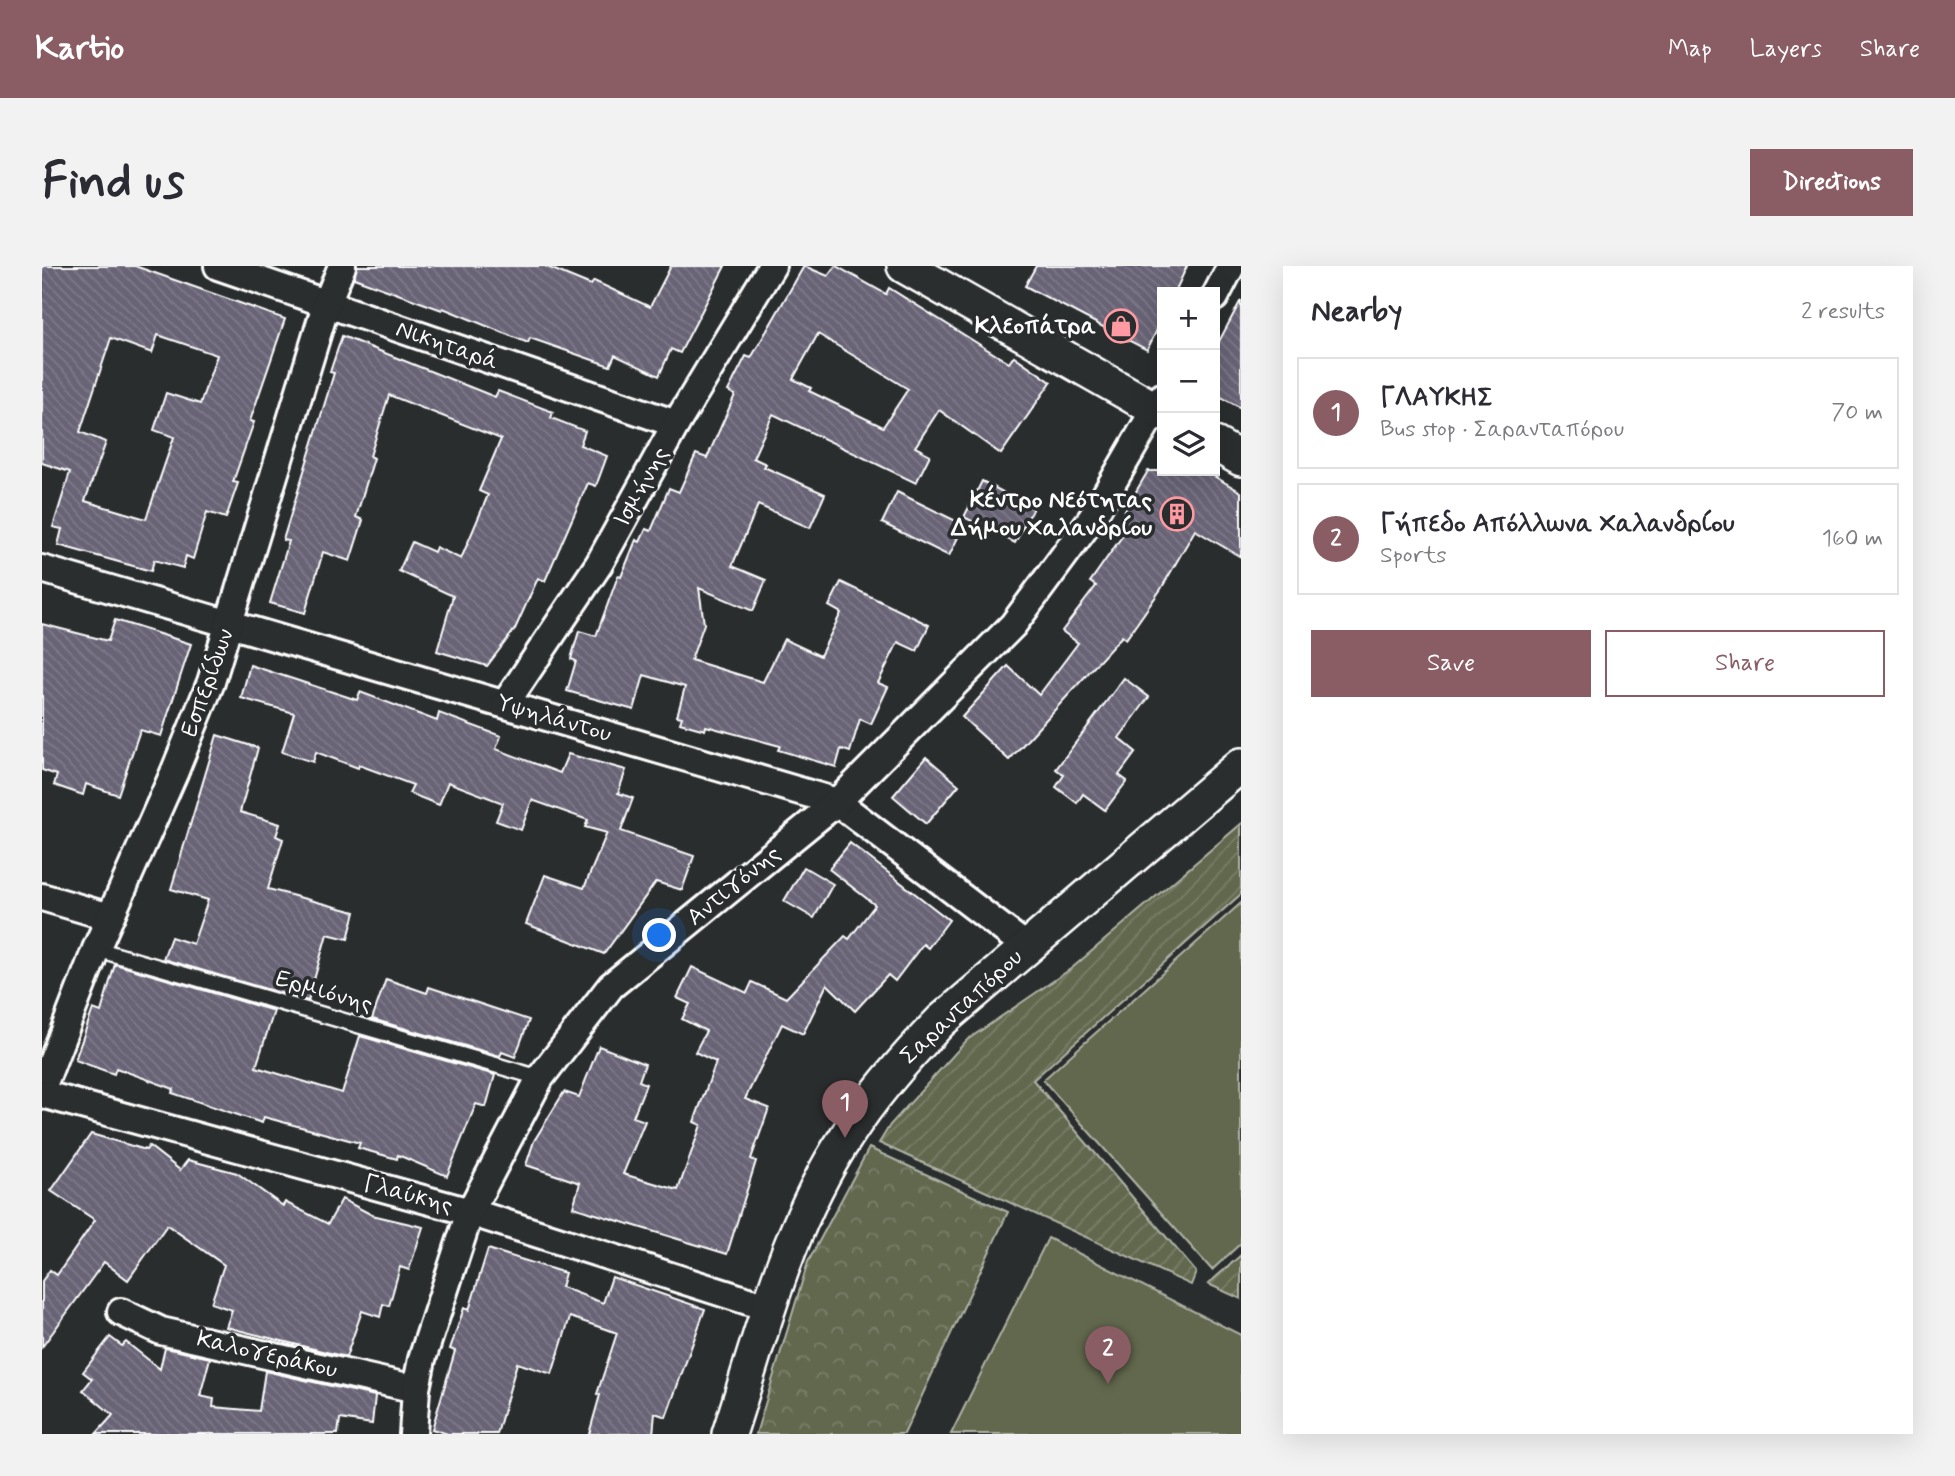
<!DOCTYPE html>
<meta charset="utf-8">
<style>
:root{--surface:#fff;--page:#f2f2f3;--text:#2b2b33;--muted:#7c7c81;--line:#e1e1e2;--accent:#8a5d65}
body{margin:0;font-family:Mynerve,sans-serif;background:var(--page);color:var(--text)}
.controls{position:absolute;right:21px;top:21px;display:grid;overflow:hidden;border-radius:0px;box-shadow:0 7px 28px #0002}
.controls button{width:63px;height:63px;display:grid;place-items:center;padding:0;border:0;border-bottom:2px solid var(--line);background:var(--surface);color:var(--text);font:35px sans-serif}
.you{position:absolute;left:618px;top:670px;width:24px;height:24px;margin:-18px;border:5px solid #fff;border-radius:50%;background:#1a73e8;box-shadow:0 0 0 10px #1a73e833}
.badge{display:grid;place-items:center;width:46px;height:46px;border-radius:50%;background:var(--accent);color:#fff;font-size:23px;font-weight:700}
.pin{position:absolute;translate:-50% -58px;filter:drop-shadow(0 2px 4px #0008)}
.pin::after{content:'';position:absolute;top:37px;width:24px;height:21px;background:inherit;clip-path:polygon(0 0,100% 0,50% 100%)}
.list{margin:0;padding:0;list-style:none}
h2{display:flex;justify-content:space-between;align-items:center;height:91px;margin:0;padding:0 28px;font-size:30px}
h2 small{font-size:23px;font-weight:400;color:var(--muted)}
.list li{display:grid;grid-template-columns:46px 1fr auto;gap:21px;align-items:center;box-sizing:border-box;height:112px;margin:0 14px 14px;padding:0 14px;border:2px solid var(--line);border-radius:0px}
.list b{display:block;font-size:26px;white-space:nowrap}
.list p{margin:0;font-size:23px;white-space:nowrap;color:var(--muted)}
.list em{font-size:23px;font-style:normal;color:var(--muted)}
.actions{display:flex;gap:14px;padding:21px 28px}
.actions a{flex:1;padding:16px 0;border:2px solid var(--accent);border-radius:0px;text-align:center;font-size:24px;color:var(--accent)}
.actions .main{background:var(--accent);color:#fff}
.icon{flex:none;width:38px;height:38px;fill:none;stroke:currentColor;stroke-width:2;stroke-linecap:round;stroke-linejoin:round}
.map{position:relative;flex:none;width:1199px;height:1168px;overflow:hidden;border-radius:0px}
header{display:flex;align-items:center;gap:42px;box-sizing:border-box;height:98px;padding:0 35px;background:var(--accent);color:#fff}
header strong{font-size:33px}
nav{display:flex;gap:38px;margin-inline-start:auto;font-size:24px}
.intro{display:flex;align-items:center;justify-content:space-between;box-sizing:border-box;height:168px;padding:0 42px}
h1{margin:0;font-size:49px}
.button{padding:18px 32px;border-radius:0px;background:var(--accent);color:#fff;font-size:24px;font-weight:700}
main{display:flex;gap:42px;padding:0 42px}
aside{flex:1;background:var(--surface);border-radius:0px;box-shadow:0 7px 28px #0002}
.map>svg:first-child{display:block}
.park{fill:url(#park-crowns);stroke:#b0b4a6;stroke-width:2}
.garden{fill:url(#garden-furrows);stroke:#b0b4a6;stroke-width:2}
.pitch{fill:#62684e;stroke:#b0b4a6;stroke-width:2}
.building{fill:url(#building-back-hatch);stroke:#fff;stroke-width:2;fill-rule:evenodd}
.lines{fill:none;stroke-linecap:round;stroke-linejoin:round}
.service-casing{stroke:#fff;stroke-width:19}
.minor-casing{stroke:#fff;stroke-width:32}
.tertiary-casing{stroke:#fff;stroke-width:38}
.service{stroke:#2a2d2e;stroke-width:14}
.minor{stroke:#2a2d2e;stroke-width:26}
.tertiary{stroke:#2a2d2e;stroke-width:33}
.labels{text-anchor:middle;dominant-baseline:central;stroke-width:7;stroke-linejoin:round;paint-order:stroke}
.poi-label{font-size:24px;font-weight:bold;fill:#fff;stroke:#2a2d2e;text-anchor:end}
.street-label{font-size:24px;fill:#fff;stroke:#2a2d2e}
</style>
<header>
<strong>Kartio</strong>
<nav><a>Map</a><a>Layers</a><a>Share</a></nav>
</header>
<div class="intro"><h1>Find us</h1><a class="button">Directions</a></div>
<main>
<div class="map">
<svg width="1199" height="1168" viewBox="0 0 1199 1168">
<defs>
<pattern id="park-crowns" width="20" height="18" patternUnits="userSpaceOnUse" patternTransform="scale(1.75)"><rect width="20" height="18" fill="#62684e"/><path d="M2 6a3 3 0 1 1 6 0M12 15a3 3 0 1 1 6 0" fill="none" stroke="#7a7f69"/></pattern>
<pattern id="garden-furrows" width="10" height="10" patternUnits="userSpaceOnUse" patternTransform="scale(1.75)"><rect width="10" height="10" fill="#62684e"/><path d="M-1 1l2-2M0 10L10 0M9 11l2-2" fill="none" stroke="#7a7f69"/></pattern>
<pattern id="building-back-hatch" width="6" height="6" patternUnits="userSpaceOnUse" patternTransform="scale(1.75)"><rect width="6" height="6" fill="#686375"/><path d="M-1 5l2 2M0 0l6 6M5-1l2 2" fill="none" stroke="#7f7a8a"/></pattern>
</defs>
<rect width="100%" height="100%" fill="#2a2d2e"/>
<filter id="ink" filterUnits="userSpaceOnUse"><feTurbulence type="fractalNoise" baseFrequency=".0143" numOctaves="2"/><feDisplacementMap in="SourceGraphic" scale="14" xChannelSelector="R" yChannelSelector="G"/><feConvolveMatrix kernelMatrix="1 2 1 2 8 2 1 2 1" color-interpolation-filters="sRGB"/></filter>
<g filter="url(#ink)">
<polygon class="park" points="827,882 966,946 862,1168 714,1168 766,996"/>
<g class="garden">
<polygon points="1199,558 1199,628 991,814 1154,1006 1149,1019 837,877 848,859 925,774 1030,702"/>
<polygon points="1199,989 1199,1033 1166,1018"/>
</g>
<g class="pitch">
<polygon points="1199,637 1199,977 1170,1004 1001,814"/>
<polygon points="1006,972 1199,1069 1199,1168 909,1168"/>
</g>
<g class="building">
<path d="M0,0H93L243,53L208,155L212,156L191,216L196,217L184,252L165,246L151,293L144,290L141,302L112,294L109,305L16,279L20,263L11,261L28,206L0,197ZM116,69L175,89L158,138L124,127L112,164L132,171L104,253L43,235L64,176L38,166L69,72L110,87Z"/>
<polygon points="315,0 503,0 549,19 552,15 608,41 629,0 683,0 638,87 629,83 617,110 573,89 568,100 488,72 486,77 401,42 400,44 312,12"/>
<path d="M762,0L786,10L794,0L844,28L847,22L967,97L972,90L1009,116L959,188L897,144L873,181L888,189L874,217L731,148L711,192L724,198L722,201L783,228L768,262L716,239L690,300L724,314L711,345L657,322L662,358L649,394L721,416L742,373L778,390L799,347L787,340L799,316L887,359L875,385L856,376L836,417L846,421L829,458L818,453L808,486L799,483L794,501L736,484L738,480L664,460L663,464L638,457L640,451L635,450L643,421L602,409L592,444L525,425L534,395L529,393L537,365L554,370L576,310L579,311L594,274L598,276L604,263L609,265L627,222L637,226L654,188L665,192L693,129L686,125L704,90L709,92ZM776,68L866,123L841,161L767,125L769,122L751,113Z"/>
<polygon points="994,0 1145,0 1133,26 1120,26 1120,54 1105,84 983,20"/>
<polygon points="1199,34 1199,142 1173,128 1173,83"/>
<polygon points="300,70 453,131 456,125 511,146 509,152 543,165 538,179 565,190 554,220 546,217 503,315 496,312 473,363 445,400 395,385 411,330 357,305 370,276 392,286 394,281 419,293 446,229 437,225 459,173 347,129 328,190 332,192 314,251 321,254 308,295 281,286 263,347 228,337 247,275 241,274 292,107 288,106"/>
<polygon points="1106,205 1163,205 1199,226 1199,291 1153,264 1119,323 1084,373 1080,370 967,494 920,451 966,400 997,429 1036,377 1020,365 1054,320 1048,316 1081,269 1072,263"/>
<polygon points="940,215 991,242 973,277 922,251"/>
<polygon points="855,226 922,259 907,290 840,257"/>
<polygon points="73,354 149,378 119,470 98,464 76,529 44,518 41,529 12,519 15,509 0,504 0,358 66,375"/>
<polygon points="208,399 315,434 318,426 395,455 397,447 459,470 454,483 518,507 526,488 584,504 576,527 591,532 579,565 652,590 640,624 614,616 562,688 484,658 503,609 542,622 565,567 543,561 546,554 490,534 479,564 454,555 461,537 406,516 397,539 367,527 371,519 317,499 316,502 274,486 271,496 240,486 252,447 199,432"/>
<polygon points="1082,412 1107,431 1077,472 1094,486 1077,509 1085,515 1063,544 1041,528 1035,537 1014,521 1022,509 1014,503"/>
<polygon points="175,469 216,482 198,546 238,558 234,570 241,573 226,623 313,646 306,673 285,668 266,735 121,693 129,671 151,678 166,634 129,623"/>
<polygon points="884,491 917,519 884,558 851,530"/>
<polygon points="808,577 907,654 886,682 881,678 853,715 846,709 813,745 785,718 761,768 740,758 703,833 727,842 709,893 714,895 685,988 531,941 538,917 484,899 492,875 522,826 537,831 557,780 603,798 597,815 604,818 591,851 603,855 581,908 636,924 659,859 652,856 674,796 653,786 664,765 640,753 648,738 635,732 650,701 705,727 710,716 744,732 803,670 807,673 833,639 787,603"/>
<polygon points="762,601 791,618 772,652 742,635"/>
<polygon points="73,698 232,745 214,801 300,827 318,770 453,809 444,841 434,838 405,910 356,889 355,893 316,882 318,877 222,851 220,857 130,827 132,823 74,802 72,808 33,794 51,743 59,746"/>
<polygon points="344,713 385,727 387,721 487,754 473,791 460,786 458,790 330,753"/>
<polygon points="49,868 104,884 107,880 138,904 146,894 195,907 241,940 243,936 286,958 300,933 330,949 381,961 367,1004 358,1001 347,1040 341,1038 338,1051 320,1045 304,1091 184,1061 190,1044 169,1037 182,999 125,959 86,1014 62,996 0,1081 0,1015 8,1004 15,1009 53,954 9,925"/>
<polygon points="446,983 523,1007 519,1021 561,1037 570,1011 663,1043 624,1151 613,1147 611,1168 547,1168 558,1129 555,1128 575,1067 528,1051 510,1108 475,1097 455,1168 406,1168 390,1163 413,1085 408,1083 422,1042 427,1044"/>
<polygon points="68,1071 80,1080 84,1076 118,1103 123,1082 168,1092 158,1130 172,1133 171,1141 217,1145 223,1105 333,1130 330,1158 298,1153 296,1168 54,1168 71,1149 41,1124 50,1113 41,1106"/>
</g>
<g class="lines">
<defs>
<polyline id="service" points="54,683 498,812"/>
<g id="minor">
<polyline points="176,0 634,158"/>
<polyline points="1173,31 1189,0"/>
<polyline points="0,303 795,536 985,681"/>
<polyline points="463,438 557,298 634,158 730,0"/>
<polyline points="0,631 68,651"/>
<polyline points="0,822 54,683 132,507 169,416 284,39 300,0"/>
<polyline points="0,828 428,946 728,1042"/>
<polyline points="79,1046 119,1065 374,1123"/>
<polyline points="371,1168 374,1123 380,1093 428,946 498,812 569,720 795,536 971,359 1050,252 1120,131"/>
</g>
<g id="tertiary">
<polyline points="862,0 1120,147"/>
<polyline points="1173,178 1199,193"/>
<path d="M687,1168C720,1067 745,960 804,871C831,828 864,791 899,755L1199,499"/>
</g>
</defs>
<use href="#service" class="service-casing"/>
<use href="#minor" class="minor-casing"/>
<use href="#tertiary" class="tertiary-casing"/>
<use href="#service" class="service"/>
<use href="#minor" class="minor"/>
<use href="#tertiary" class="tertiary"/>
</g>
</g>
<defs>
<symbol id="shop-ring" viewBox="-11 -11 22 22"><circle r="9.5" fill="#2a2d2e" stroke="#ff9aa2" stroke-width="1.5"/><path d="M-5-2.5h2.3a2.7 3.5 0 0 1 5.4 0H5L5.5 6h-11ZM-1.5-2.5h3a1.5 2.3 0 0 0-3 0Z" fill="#ff9aa2"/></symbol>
<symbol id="building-ring" viewBox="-11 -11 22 22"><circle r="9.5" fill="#2a2d2e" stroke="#ff9aa2" stroke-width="1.5"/><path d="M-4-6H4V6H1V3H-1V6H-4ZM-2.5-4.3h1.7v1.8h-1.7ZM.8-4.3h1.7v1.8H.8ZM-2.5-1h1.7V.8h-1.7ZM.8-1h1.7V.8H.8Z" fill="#ff9aa2"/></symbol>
</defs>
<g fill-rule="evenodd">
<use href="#shop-ring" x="1060" y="41" width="38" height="38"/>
<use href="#building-ring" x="1116" y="229" width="38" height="38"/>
</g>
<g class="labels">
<g class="poi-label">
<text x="1054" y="60">Κλεοπάτρα</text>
<text x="1110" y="234">Κέντρο Νεότητας<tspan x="1110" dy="28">Δήμου Χαλανδρίου</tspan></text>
</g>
<g class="street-label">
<text transform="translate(405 80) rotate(19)">Νικηταρά</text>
<text transform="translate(600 221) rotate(-61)">Ισμήνης</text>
<text transform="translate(166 417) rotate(-70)">Εσπερίδων</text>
<text transform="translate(512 453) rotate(16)">Υψηλάντου</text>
<text transform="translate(692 620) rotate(-39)">Αντιγόνης</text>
<text transform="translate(282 726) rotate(16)">Ερμιόνης</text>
<text transform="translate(920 741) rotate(-43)">Σαρανταπόρου</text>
<text transform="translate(366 929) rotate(15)">Γλαύκης</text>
<text transform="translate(225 1089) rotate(13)">Καλογεράκου</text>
</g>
</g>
</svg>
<div class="controls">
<button>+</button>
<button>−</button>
<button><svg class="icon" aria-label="layers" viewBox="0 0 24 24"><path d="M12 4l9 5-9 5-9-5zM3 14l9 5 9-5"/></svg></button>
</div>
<div class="you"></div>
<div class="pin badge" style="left:803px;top:872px">1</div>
<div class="pin badge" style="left:1066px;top:1118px">2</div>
</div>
<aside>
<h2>Nearby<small>2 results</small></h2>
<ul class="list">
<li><span class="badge">1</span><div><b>ΓΛΑΥΚΗΣ</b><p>Bus stop · Σαρανταπόρου</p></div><em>70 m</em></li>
<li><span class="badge">2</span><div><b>Γήπεδο Απόλλωνα Χαλανδρίου</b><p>Sports</p></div><em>160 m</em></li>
</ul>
<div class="actions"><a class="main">Save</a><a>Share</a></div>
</aside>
</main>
